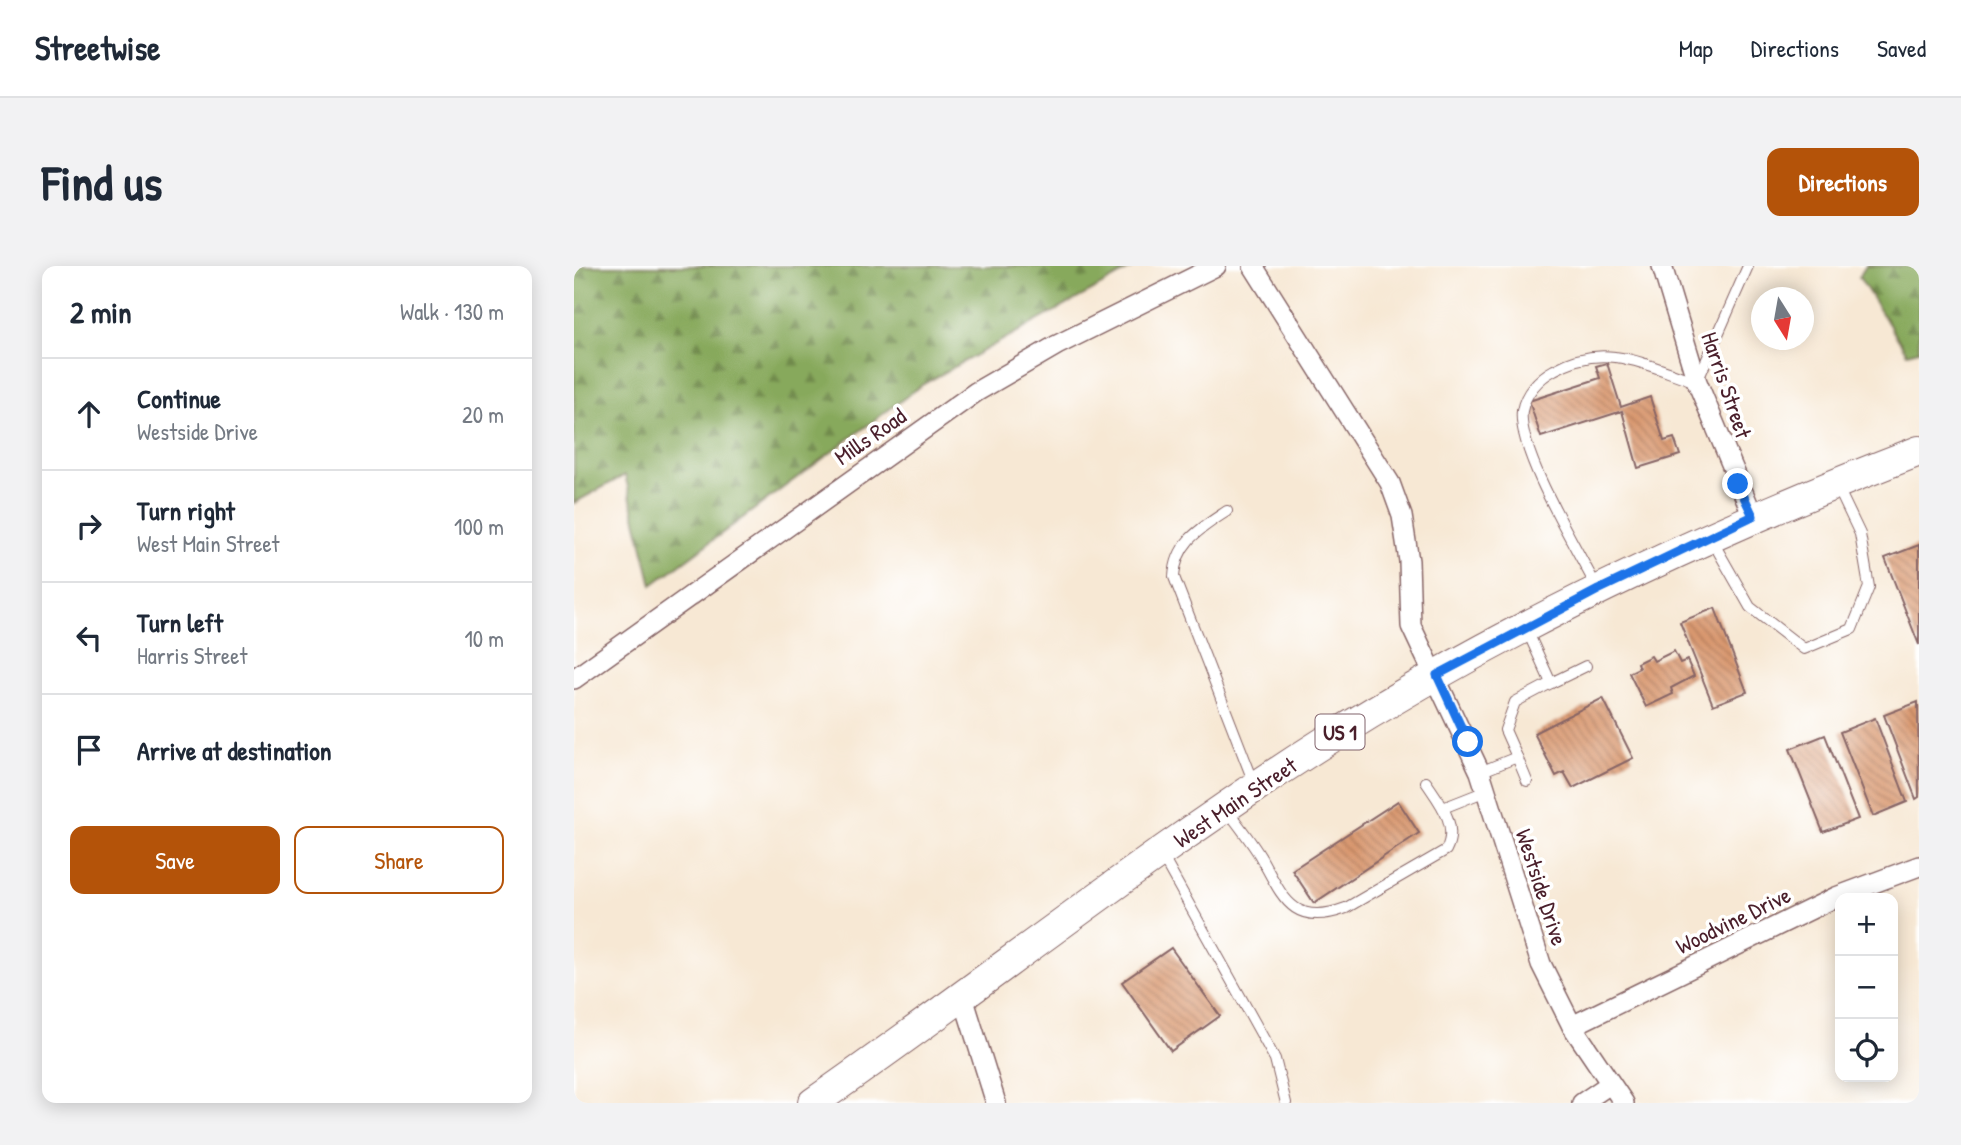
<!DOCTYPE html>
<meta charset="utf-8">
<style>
:root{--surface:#fff;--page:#f2f2f3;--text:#1f2937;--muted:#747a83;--line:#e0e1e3;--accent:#b45309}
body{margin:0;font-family:"Patrick Hand",sans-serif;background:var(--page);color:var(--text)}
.controls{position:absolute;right:21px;bottom:21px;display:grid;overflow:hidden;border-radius:14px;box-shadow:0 4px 18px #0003}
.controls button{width:63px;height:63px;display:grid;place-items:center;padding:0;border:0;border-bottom:2px solid var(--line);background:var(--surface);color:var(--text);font:35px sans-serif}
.compass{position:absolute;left:1177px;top:21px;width:63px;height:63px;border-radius:50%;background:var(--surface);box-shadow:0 4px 18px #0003;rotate:169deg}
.stop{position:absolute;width:21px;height:21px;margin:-16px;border:5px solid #1a73e8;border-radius:50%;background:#fff}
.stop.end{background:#1a73e8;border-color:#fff;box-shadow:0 2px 7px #0008}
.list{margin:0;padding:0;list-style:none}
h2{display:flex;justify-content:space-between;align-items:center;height:91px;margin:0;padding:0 28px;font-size:30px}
h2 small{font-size:23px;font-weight:400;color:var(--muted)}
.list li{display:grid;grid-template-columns:46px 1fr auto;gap:21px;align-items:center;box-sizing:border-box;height:112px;padding:0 28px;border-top:2px solid var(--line)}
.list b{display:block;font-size:26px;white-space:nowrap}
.list p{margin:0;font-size:23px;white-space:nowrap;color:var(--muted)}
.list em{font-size:23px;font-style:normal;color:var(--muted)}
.actions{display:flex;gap:14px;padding:21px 28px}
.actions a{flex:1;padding:16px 0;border:2px solid var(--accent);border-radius:14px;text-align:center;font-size:24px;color:var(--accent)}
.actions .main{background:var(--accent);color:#fff}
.icon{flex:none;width:38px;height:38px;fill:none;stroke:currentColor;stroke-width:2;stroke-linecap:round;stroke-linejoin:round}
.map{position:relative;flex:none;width:1345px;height:837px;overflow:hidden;border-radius:14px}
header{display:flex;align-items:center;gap:42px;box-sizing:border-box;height:98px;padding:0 35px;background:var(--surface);border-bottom:2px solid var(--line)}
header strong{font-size:33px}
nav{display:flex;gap:38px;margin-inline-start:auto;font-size:24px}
.intro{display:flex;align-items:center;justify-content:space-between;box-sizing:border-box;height:168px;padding:0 42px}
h1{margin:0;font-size:49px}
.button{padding:18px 32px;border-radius:14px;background:var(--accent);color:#fff;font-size:24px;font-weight:700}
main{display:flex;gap:42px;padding:0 42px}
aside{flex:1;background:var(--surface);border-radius:14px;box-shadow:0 4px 18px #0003}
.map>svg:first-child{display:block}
.forest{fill:url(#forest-firs);stroke:#686444;stroke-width:2}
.building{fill:url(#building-back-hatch)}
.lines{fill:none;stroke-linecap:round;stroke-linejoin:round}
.service-casing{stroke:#876566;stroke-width:12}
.minor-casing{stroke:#876566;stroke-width:22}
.primary-casing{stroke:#876566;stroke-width:32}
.service{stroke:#fff;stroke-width:10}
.minor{stroke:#fff;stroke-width:19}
.primary{stroke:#fff;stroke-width:30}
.route{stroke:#1a73e8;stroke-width:9}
.labels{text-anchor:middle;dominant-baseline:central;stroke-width:7;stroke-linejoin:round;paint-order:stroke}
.shield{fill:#fff;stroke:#80626b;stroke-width:2}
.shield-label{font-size:21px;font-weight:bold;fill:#4a1f2b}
.street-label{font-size:23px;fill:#4a1f2b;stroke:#fff}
</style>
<header>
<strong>Streetwise</strong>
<nav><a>Map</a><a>Directions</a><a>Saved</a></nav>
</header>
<div class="intro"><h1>Find us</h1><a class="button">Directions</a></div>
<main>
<aside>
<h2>2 min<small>Walk · 130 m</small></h2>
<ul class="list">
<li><svg class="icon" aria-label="ahead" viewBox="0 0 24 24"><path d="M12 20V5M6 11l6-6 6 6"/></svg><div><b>Continue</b><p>Westside Drive</p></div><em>20 m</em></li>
<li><svg class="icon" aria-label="right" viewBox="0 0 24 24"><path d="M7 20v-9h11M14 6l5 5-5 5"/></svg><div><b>Turn right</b><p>West Main Street</p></div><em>100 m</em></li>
<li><svg class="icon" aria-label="left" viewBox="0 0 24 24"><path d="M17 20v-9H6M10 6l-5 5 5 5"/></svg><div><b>Turn left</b><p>Harris Street</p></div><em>10 m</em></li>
<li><svg class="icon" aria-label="arrive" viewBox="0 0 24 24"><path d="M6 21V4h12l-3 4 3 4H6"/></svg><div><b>Arrive at destination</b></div></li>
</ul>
<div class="actions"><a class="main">Save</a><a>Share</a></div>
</aside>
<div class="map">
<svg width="1345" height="837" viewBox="0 0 1345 837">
<defs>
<pattern id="forest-firs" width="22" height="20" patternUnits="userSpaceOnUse" patternTransform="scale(1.75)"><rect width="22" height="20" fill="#87a95c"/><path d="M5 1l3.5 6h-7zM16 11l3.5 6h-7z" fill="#70894c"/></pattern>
<pattern id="building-back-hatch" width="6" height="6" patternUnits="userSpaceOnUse" patternTransform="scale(1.75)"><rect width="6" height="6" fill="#d9986f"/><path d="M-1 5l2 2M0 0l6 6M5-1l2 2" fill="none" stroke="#b27b5b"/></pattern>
</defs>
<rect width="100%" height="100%" fill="#fff"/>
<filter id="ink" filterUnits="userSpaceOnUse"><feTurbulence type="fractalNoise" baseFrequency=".0143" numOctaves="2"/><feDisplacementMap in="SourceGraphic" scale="14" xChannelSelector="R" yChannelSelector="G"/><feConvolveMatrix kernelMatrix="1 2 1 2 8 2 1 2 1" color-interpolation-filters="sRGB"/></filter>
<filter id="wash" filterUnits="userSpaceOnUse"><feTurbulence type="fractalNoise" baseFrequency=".00686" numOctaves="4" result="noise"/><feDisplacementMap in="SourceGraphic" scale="28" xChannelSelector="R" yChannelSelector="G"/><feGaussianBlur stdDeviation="1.57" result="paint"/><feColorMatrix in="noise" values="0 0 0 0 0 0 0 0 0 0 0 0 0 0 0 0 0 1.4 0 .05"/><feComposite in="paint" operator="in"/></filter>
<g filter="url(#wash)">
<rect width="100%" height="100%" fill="#f7e8d4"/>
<g class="forest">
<polygon points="0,0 562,0 348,119 78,319 51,209 0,237"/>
<polygon points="1292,0 1345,0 1345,84 1333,87 1285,11"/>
</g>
<g id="blocks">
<g class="building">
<polygon points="1033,97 1047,141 1076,131 1090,175 1100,172 1106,189 1064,202 1048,145 967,171 955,135 1026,112 1022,100"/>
<polygon points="1345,279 1345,379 1311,292"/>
<polygon points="1141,342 1173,426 1139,439 1106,356"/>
<polygon points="1100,385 1106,397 1113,394 1120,410 1097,422 1099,428 1072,441 1055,407 1065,402 1063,397 1077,390 1080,395"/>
<polygon points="1029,432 1059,492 999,522 990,506 982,510 960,467"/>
<polygon points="1344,436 1345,531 1342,533 1310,449"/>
<polygon points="1301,452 1333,536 1299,550 1266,466"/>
<polygon points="1251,469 1284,553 1249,566 1216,483"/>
<polygon points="824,535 845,567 740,637 718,604"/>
<polygon points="597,682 646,750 597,785 548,716"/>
</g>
</g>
</g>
<g filter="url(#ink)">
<use href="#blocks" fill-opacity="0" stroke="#876566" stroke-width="2"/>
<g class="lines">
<defs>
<g id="service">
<path d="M653,245C626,263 602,276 600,311L680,517"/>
<polyline points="1139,276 1176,341 1230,383 1278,363 1295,321 1286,268 1264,222"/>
<path d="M1023,322C1004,284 943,185 948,145C951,127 965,112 980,104C999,93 1019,88 1041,91C1068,94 1097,108 1123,116L1174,0"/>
<polyline points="977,417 1012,400"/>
<polyline points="943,491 953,515"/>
<polyline points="906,506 943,491 931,464 941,436 977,417 952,362"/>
<polyline points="869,542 912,525"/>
<path d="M654,545C665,560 677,575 686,590C709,631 718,662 772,642L872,584C885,559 866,537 852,516"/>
<polyline points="587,588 701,793 712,837"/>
</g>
<g id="minor">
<polyline points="679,0 816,217 828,250 835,295 837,360 906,506 967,698 998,760 1050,837"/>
<polyline points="1088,0 1123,116 1179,250"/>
<polyline points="0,413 402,126 483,79 642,0"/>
<polyline points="389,731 422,837"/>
<polyline points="998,760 1262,631 1345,600"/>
<polyline points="1008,837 1036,818"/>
</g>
<path id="primary" d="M239,837C409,719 572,589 747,478C935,359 1137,265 1345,185"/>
</defs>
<use href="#service" class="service-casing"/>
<use href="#minor" class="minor-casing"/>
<use href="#primary" class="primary-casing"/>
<use href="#service" class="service"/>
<use href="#minor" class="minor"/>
<use href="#primary" class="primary"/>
</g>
</g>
<g class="lines" filter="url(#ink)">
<polyline class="route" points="894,476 863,409 1024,324 1179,250 1164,218"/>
</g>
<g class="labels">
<rect class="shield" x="741.5" y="448.5" width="49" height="35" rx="5"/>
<g class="shield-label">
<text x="766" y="466">US 1</text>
</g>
<g class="street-label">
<text transform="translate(1153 119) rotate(71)">Harris Street</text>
<text transform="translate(296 170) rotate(-35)">Mills Road</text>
<text transform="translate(661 536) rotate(-34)">West Main Street</text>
<text transform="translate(968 621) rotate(72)">Westside Drive</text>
<text transform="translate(1159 654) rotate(-26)">Woodvine Drive</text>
</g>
</g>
</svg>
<div class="controls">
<button>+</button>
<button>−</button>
<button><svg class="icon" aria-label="locate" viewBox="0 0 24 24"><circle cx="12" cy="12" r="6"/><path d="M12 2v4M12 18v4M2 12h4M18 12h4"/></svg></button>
</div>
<svg class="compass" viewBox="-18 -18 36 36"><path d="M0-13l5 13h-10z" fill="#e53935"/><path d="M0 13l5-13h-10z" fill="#747a83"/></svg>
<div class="stop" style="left:894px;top:476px"></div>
<div class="stop end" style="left:1164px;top:218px"></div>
</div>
</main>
